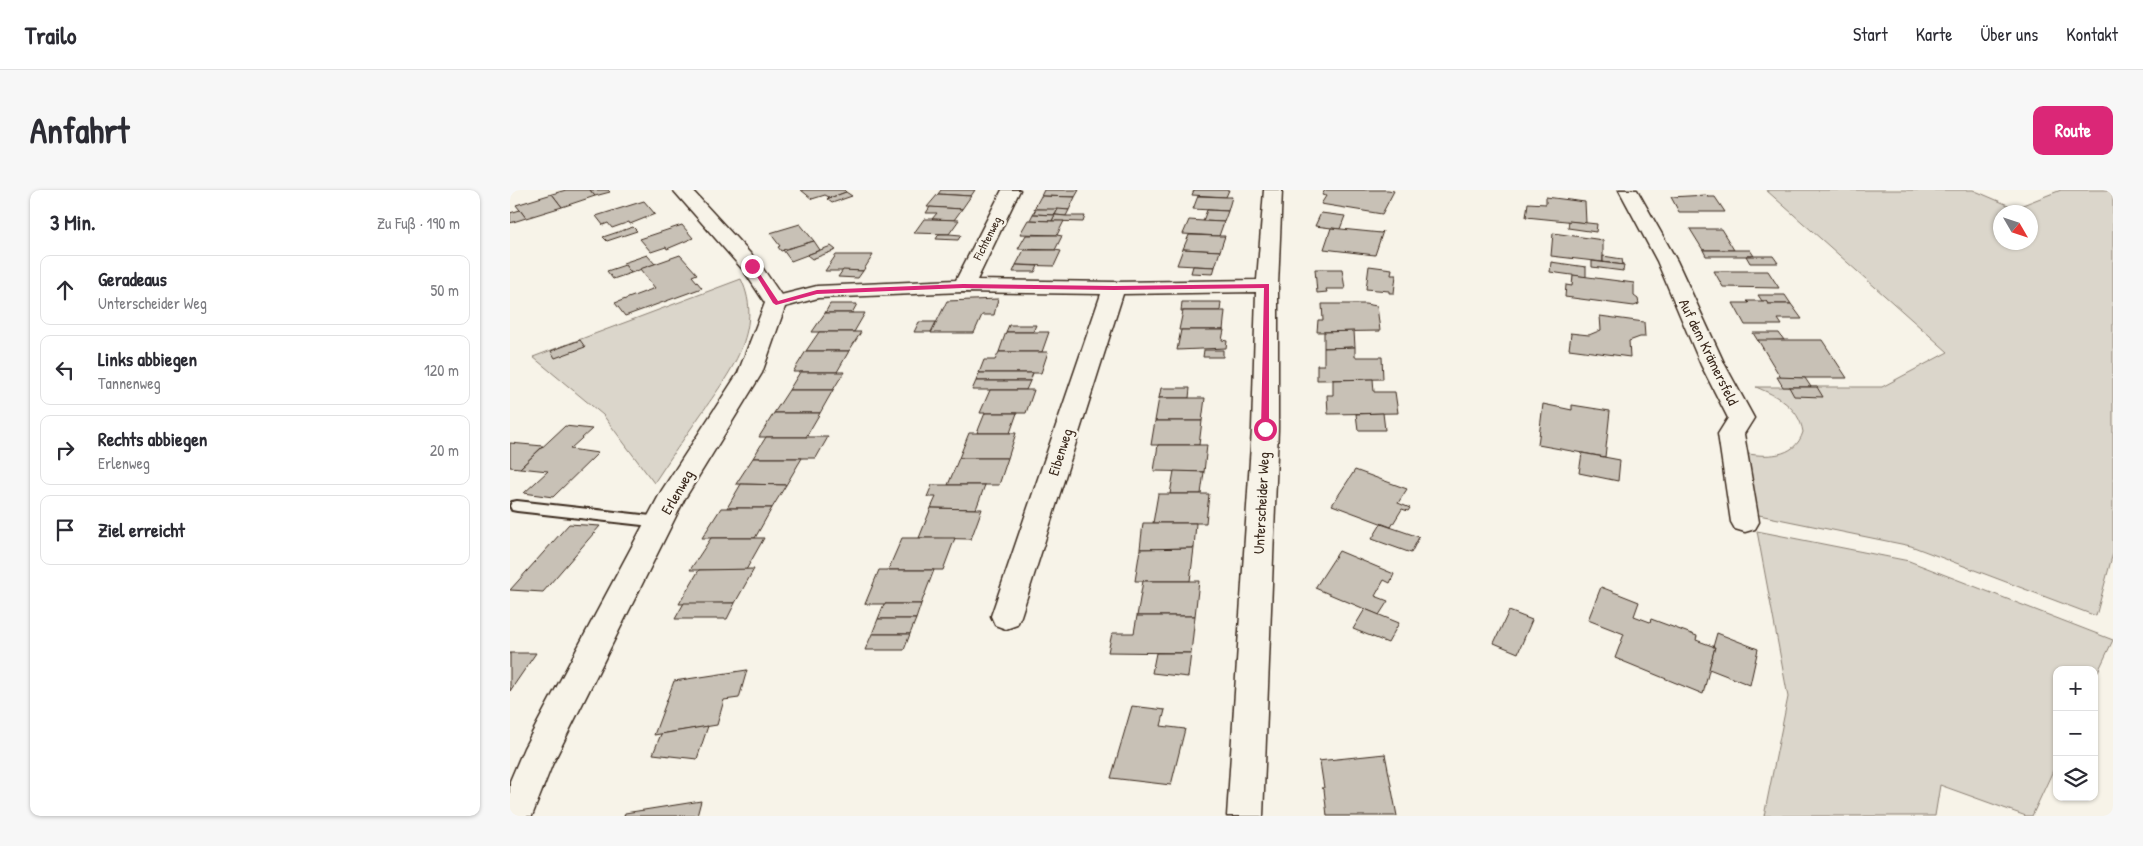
<!DOCTYPE html>
<html lang="de">
<meta charset="utf-8">
<style>
:root{--surface:#fff;--page:#f7f7f7;--text:#2b2b33;--muted:#7c7c81;--line:#e1e1e2;--accent:#db2777}
body{margin:0;font-family:"Patrick Hand",sans-serif;background:var(--page);color:var(--text)}
.controls{position:absolute;right:15px;bottom:15px;display:grid;overflow:hidden;border-radius:10px;box-shadow:0 1px 4px #0004}
.controls button{width:45px;height:45px;display:grid;place-items:center;padding:0;border:0;border-bottom:1px solid var(--line);background:var(--surface);color:var(--text);font:25px sans-serif}
.compass{position:absolute;left:1483px;top:15px;width:45px;height:45px;border-radius:50%;background:var(--surface);box-shadow:0 1px 4px #0004;rotate:129deg}
.stop{position:absolute;width:15px;height:15px;margin:-11px;border:4px solid #db2777;border-radius:50%;background:#fff}
.stop.end{background:#db2777;border-color:#fff;box-shadow:0 1px 5px #0008}
.list{margin:0;padding:0;list-style:none}
h2{display:flex;justify-content:space-between;align-items:center;height:65px;margin:0;padding:0 20px;font-size:21px}
h2 small{font-size:16px;font-weight:400;color:var(--muted)}
.list li{display:grid;grid-template-columns:32px 1fr auto;gap:15px;align-items:center;box-sizing:border-box;height:70px;margin:0 10px 10px;padding:0 10px;border:1px solid var(--line);border-radius:10px}
.list b{display:block;font-size:19px;white-space:nowrap}
.list p{margin:0;font-size:16px;white-space:nowrap;color:var(--muted)}
.list em{font-size:16px;font-style:normal;color:var(--muted)}
.icon{flex:none;width:28px;height:28px;fill:none;stroke:currentColor;stroke-width:2;stroke-linecap:round;stroke-linejoin:round}
.map{position:relative;flex:none;width:1603px;height:626px;overflow:hidden;border-radius:10px}
header{display:flex;align-items:center;gap:30px;box-sizing:border-box;height:70px;padding:0 25px;background:var(--surface);border-bottom:1px solid var(--line)}
header strong{font-size:24px}
nav{display:flex;gap:28px;margin-inline-start:auto;font-size:18px}
.intro{display:flex;align-items:center;justify-content:space-between;box-sizing:border-box;height:120px;padding:0 30px}
h1{margin:0;font-size:35px}
.button{padding:12px 22px;border-radius:10px;background:var(--accent);color:#fff;font-size:18px;font-weight:700}
main{display:flex;gap:30px;padding:0 30px}
aside{flex:1;background:var(--surface);border-radius:10px;box-shadow:0 1px 4px #0004}
.map>svg:first-child{display:block}
.green{fill:#dbd6cb;stroke:#8b8074;fill-rule:evenodd}
.building{fill:#c8c1b6;stroke:#3b2a1e}
.lines{fill:none;stroke-linecap:round;stroke-linejoin:round}
.lane-casing{stroke:#3b2a1e;stroke-width:4}
.street-casing{stroke:#3b2a1e;stroke-width:3}
.lane{fill:#f7f3e8;fill-rule:evenodd}
.street{fill:#f7f3e8;fill-rule:evenodd}
.route{fill:#db2777}
.labels{text-anchor:middle;dominant-baseline:central;stroke-width:5;stroke-linejoin:round;paint-order:stroke}
.far-street-label{font-size:12px;fill:#3b2a1e;stroke:#f7f3e8}
.street-label{font-size:15px;fill:#3b2a1e;stroke:#f7f3e8}
</style>
<header>
<strong>Trailo</strong>
<nav><a>Start</a><a>Karte</a><a>Über uns</a><a>Kontakt</a></nav>
</header>
<div class="intro"><h1>Anfahrt</h1><a class="button">Route</a></div>
<main>
<aside>
<h2>3 Min.<small>Zu Fuß · 190 m</small></h2>
<ul class="list">
<li><svg class="icon" aria-label="ahead" viewBox="0 0 24 24"><path d="M12 20V5M6 11l6-6 6 6"/></svg><div><b>Geradeaus</b><p>Unterscheider Weg</p></div><em>50 m</em></li>
<li><svg class="icon" aria-label="left" viewBox="0 0 24 24"><path d="M17 20v-9H6M10 6l-5 5 5 5"/></svg><div><b>Links abbiegen</b><p>Tannenweg</p></div><em>120 m</em></li>
<li><svg class="icon" aria-label="right" viewBox="0 0 24 24"><path d="M7 20v-9h11M14 6l5 5-5 5"/></svg><div><b>Rechts abbiegen</b><p>Erlenweg</p></div><em>20 m</em></li>
<li><svg class="icon" aria-label="arrive" viewBox="0 0 24 24"><path d="M6 21V4h12l-3 4 3 4H6"/></svg><div><b>Ziel erreicht</b></div></li>
</ul>
</aside>
<div class="map">
<svg width="1603" height="626" viewBox="0 0 1603 626">
<rect width="100%" height="100%" fill="#f7f3e8"/>
<filter id="ink" filterUnits="userSpaceOnUse"><feTurbulence type="fractalNoise" baseFrequency=".02" numOctaves="2"/><feDisplacementMap in="SourceGraphic" scale="10" xChannelSelector="R" yChannelSelector="G"/><feConvolveMatrix kernelMatrix="1 2 1 2 8 2 1 2 1" color-interpolation-filters="sRGB"/></filter>
<g filter="url(#ink)">
<g class="green">
<path d="M1256,0H1463L1505,18L1551,0H1603V363L1586,426L1401,356L1244,324L1232,263C1255,267 1285,269 1293,242C1289,217 1267,206 1246,197H1372L1438,162ZM1490,22H1520V52H1490Z"/>
<path d="M231,89C255,139 219,184 191,224C175,247 159,270 144,293L93,225L23,167Z"/>
<polygon points="1247,341 1399,371 1603,450 1584,490 1584,480 1547,480 1547,572 1522,626 1516,626 1430,595 1425,626 1254,626 1278,507"/>
</g>
<g class="building">
<polygon points="56,0 80,0 85,6 52,17 42,4"/>
<polygon points="80,0 98,0 100,2 85,6"/>
<polygon points="291,0 334,0 336,2 317,9 319,7 315,5 302,9"/>
<polygon points="431,0 465,0 461,6 428,4"/>
<polygon points="534,0 569,0 565,7 531,6"/>
<polygon points="684,0 719,0 716,7 682,5"/>
<polygon points="815,0 878,0 884,1 872,24 811,14 816,6 812,5"/>
<polygon points="336,2 342,6 322,13 317,9"/>
<polygon points="42,4 52,17 16,28 6,15"/>
<polygon points="428,4 461,6 452,19 417,17"/>
<polygon points="1196,5 1198,7 1205,7 1215,22 1169,22 1161,7"/>
<polygon points="531,6 565,7 559,20 524,19"/>
<polygon points="688,6 716,7 722,7 718,21 683,19"/>
<polygon points="1036,7 1075,12 1076,33 1016,27 1018,13 1036,14"/>
<polygon points="134,11 145,24 120,34 119,32 102,38 98,33 93,35 86,26"/>
<polygon points="420,17 452,19 444,30 422,29 427,23 416,23"/>
<polygon points="526,19 548,19 545,25 523,24"/>
<polygon points="548,19 559,20 556,26 545,25"/>
<polygon points="10,20 16,28 0,33 0,23"/>
<polygon points="697,20 718,21 714,32 693,31"/>
<polygon points="811,23 835,26 830,39 805,36"/>
<polygon points="523,24 545,25 542,31 520,30"/>
<polygon points="545,25 556,26 575,26 573,32 542,31"/>
<polygon points="414,29 422,29 449,30 439,44 404,43"/>
<polygon points="518,30 542,31 554,31 547,45 510,44"/>
<polygon points="679,30 693,31 714,32 709,46 673,44"/>
<polygon points="1059,31 1087,34 1086,42 1058,38"/>
<polygon points="290,34 304,51 271,61 268,57 270,56 260,43"/>
<polygon points="172,35 183,48 157,59 156,57 141,62 130,49"/>
<polygon points="123,37 127,41 97,51 93,47"/>
<polygon points="821,38 871,43 873,41 865,65 814,59"/>
<polygon points="1180,39 1211,39 1224,60 1193,60"/>
<polygon points="1043,43 1093,50 1093,72 1041,66"/>
<polygon points="429,44 439,44 451,45 448,50 426,49"/>
<polygon points="516,45 547,45 552,46 545,60 508,59"/>
<polygon points="679,45 709,46 715,46 710,61 673,59"/>
<polygon points="304,51 310,60 281,71 273,60"/>
<polygon points="321,56 326,60 302,69 297,65"/>
<polygon points="673,59 710,61 705,77 667,75"/>
<polygon points="514,60 545,60 551,61 544,76 506,75"/>
<polygon points="1193,60 1240,60 1244,66 1196,66"/>
<polygon points="137,65 145,74 121,83 113,73"/>
<polygon points="170,65 187,84 182,86 192,98 115,126 105,113 145,98 130,79"/>
<polygon points="326,65 363,65 353,81 315,81"/>
<polygon points="1093,66 1112,69 1113,75 1093,72"/>
<polygon points="1236,66 1263,66 1268,73 1240,73"/>
<polygon points="1082,71 1114,75 1113,81 1082,77"/>
<polygon points="1041,72 1076,77 1076,87 1040,82"/>
<polygon points="115,75 121,83 103,89 97,81"/>
<polygon points="506,75 528,76 525,82 503,82"/>
<polygon points="683,76 705,77 703,84 681,83"/>
<polygon points="859,76 882,79 881,85 886,85 884,103 879,103 879,101 856,99"/>
<polygon points="805,79 832,79 835,99 816,99 817,102 807,103"/>
<polygon points="333,80 353,81 348,88 328,87"/>
<polygon points="1204,81 1258,81 1269,98 1213,97"/>
<polygon points="1063,85 1124,93 1124,106 1128,109 1129,114 1124,116 1055,107 1056,95 1062,96"/>
<polygon points="1248,105 1275,105 1281,114 1258,114 1256,111 1252,111"/>
<polygon points="488,109 484,125 472,125 464,143 421,143 437,111"/>
<polygon points="1237,111 1256,111 1258,114 1281,114 1292,129 1268,129 1272,135 1235,135 1223,113 1239,113"/>
<polygon points="672,112 711,112 710,121 671,121"/>
<polygon points="320,114 347,114 342,123 315,123"/>
<polygon points="812,114 855,114 867,116 870,141 807,142 808,130 813,130"/>
<polygon points="673,121 715,121 713,140 669,140"/>
<polygon points="315,123 355,123 344,142 302,142"/>
<polygon points="1090,126 1134,132 1135,147 1130,147 1119,151 1120,167 1059,159 1061,144 1060,143 1079,145 1091,140"/>
<polygon points="409,132 426,132 421,142 404,142"/>
<polygon points="499,135 526,135 523,142 496,142"/>
<polygon points="671,140 714,140 712,150 717,151 716,158 667,160"/>
<polygon points="844,141 845,157 814,158 814,142"/>
<polygon points="309,142 351,142 339,161 296,161"/>
<polygon points="496,142 539,142 532,162 489,162"/>
<polygon points="1243,143 1269,143 1274,150 1248,151"/>
<polygon points="70,150 75,157 45,168 41,161"/>
<polygon points="1248,150 1312,150 1337,188 1271,188"/>
<polygon points="845,157 845,167 872,167 873,189 807,190 807,175 814,175 814,158"/>
<polygon points="694,160 713,160 713,167 693,167"/>
<polygon points="296,161 339,161 327,182 283,182"/>
<polygon points="489,162 538,162 531,183 469,183 474,170 485,170"/>
<polygon points="290,182 334,182 323,200 279,200"/>
<polygon points="469,183 523,183 520,191 466,191"/>
<polygon points="1267,187 1295,188 1301,197 1273,197"/>
<polygon points="863,189 864,202 885,202 888,223 818,224 817,205 823,205 823,190"/>
<polygon points="466,191 520,191 516,200 462,200"/>
<polygon points="1279,197 1307,197 1313,207 1284,206"/>
<polygon points="651,198 680,198 679,208 649,208"/>
<polygon points="279,200 323,200 310,223 264,223"/>
<polygon points="480,200 524,200 516,223 470,223"/>
<polygon points="649,208 695,208 692,231 645,231"/>
<polygon points="1033,214 1062,220 1062,215 1100,221 1095,267 1028,255"/>
<polygon points="264,223 310,223 296,247 249,247"/>
<polygon points="475,223 507,223 500,243 467,243"/>
<polygon points="873,223 875,240 848,240 846,224"/>
<polygon points="645,231 692,231 689,255 641,255"/>
<polygon points="55,236 82,239 60,259 88,263 43,307 14,303 38,281 10,278"/>
<polygon points="459,243 506,243 498,268 449,268"/>
<polygon points="256,247 318,247 306,268 243,268"/>
<polygon points="0,253 33,256 10,278 0,277"/>
<polygon points="648,255 697,255 694,282 644,281"/>
<polygon points="1072,263 1110,270 1108,291 1069,283"/>
<polygon points="243,268 292,268 276,295 226,294"/>
<polygon points="449,268 498,268 489,295 438,295"/>
<polygon points="845,280 897,299 888,313 900,318 898,321 892,319 881,337 822,315"/>
<polygon points="664,281 694,282 691,304 660,304"/>
<polygon points="231,294 276,295 262,318 217,318"/>
<polygon points="422,295 475,295 466,319 421,318 426,307 417,307"/>
<polygon points="648,304 699,304 696,333 643,333"/>
<polygon points="211,318 262,318 245,348 192,348"/>
<polygon points="421,318 466,319 472,319 461,349 409,348"/>
<polygon points="633,333 686,333 684,358 630,359"/>
<polygon points="59,334 90,336 33,402 0,400"/>
<polygon points="871,334 909,347 901,363 862,349"/>
<polygon points="201,348 254,348 236,380 180,380"/>
<polygon points="392,348 445,348 433,380 378,380"/>
<polygon points="684,358 680,391 625,391 630,359"/>
<polygon points="829,361 884,384 880,393 874,390 865,406 878,411 869,425 805,398"/>
<polygon points="244,379 225,413 169,414 189,380"/>
<polygon points="369,380 424,380 411,414 355,414"/>
<polygon points="633,391 689,391 685,426 627,426"/>
<polygon points="1091,397 1129,412 1124,426 1140,432 1141,429 1187,446 1186,450 1205,457 1193,504 1105,468 1114,444 1078,430"/>
<polygon points="174,413 225,413 217,429 165,429"/>
<polygon points="374,414 411,414 406,429 368,429"/>
<polygon points="855,419 889,433 878,453 843,439"/>
<polygon points="999,421 1022,430 1008,463 984,453"/>
<polygon points="627,426 685,426 681,463 598,462 602,443 624,443"/>
<polygon points="368,429 406,429 400,444 362,444"/>
<polygon points="1207,443 1248,459 1240,495 1199,479 1205,457 1203,457"/>
<polygon points="362,444 400,444 394,460 355,460"/>
<polygon points="0,463 26,463 0,501"/>
<polygon points="646,463 681,463 678,487 642,483"/>
<polygon points="237,480 229,508 214,510 207,535 144,545 164,491"/>
<polygon points="622,516 655,520 651,536 675,539 661,595 601,588"/>
<polygon points="198,536 187,569 143,564 151,544"/>
<polygon points="875,564 887,626 817,626 814,599 812,598 814,598 810,572 808,571"/>
<polygon points="191,611 187,626 114,626 115,623"/>
</g>
<g class="lines">
<defs>
<polygon id="lane" points="7,311 150,327 155,328 157,332 155,336 150,337 7,321 2,320 0,316 2,312"/>
<g id="street">
<polygon points="163,0 182,0 249,73 271,105 307,96 446,90 492,0 510,0 467,90 604,92 747,90 754,0 772,0 768,96 768,239 753,626 717,626 742,239 746,102 613,104 511,426 507,435 496,439 485,435 481,426 591,104 453,102 308,108 275,117 252,183 174,310 42,575 22,626 0,626 0,591 14,558 152,300 228,183 255,113 234,81"/>
<polygon points="1109,0 1127,0 1167,71 1215,175 1244,228 1234,244 1249,332 1245,339 1235,342 1225,339 1221,332 1208,244 1218,228 1191,175 1147,71"/>
</g>
</defs>
<use href="#lane" class="lane-casing"/>
<use href="#street" class="street-casing"/>
<use href="#lane" class="lane"/>
<use href="#street" class="street"/>
</g>
</g>
<polygon class="route" points="240,75 244,75 268,111 307,100 453,94 604,96 759,94 759,239 755,242 751,239 754,98 604,100 453,98 307,104 266,115 263,113"/>
<g class="labels">
<g class="far-street-label">
<text transform="translate(477 48) rotate(-63)">Fichtenweg</text>
</g>
<g class="street-label">
<text transform="translate(1199 162) rotate(64)">Auf dem Krämersfeld</text>
<text transform="translate(550 262) rotate(-72)">Eibenweg</text>
<text transform="translate(167 302) rotate(-60)">Erlenweg</text>
<text transform="translate(751 313) rotate(-87)">Unterscheider Weg</text>
</g>
</g>
</svg>
<div class="controls">
<button>+</button>
<button>−</button>
<button><svg class="icon" aria-label="layers" viewBox="0 0 24 24"><path d="M12 4l9 5-9 5-9-5zM3 14l9 5 9-5"/></svg></button>
</div>
<svg class="compass" viewBox="-18 -18 36 36"><path d="M0-13l5 13h-10z" fill="#e53935"/><path d="M0 13l5-13h-10z" fill="#7c7c81"/></svg>
<div class="stop" style="left:755px;top:239px"></div>
<div class="stop end" style="left:242px;top:76px"></div>
</div>
</main>
